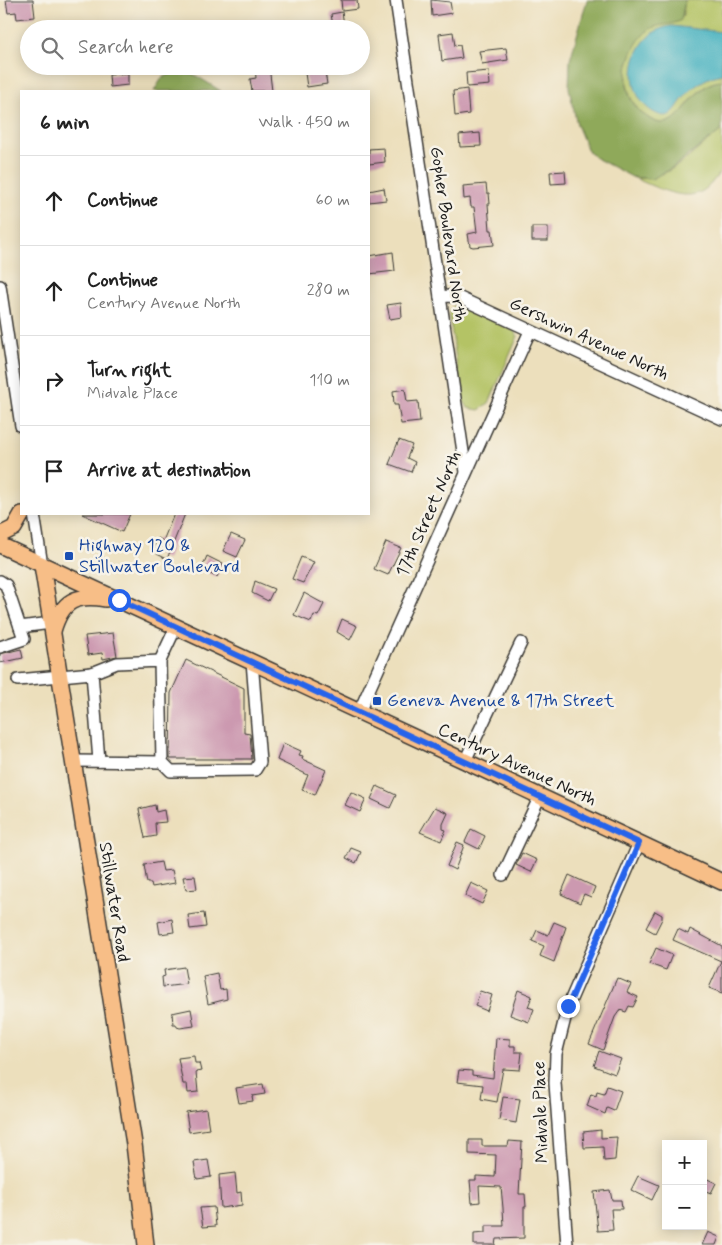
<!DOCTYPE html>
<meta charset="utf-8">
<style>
:root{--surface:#fff;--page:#f2f2f2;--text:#222;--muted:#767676;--line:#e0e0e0}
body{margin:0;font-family:Mynerve,sans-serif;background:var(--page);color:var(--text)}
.controls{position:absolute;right:15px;bottom:15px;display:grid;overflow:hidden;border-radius:0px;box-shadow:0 2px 12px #0003}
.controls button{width:45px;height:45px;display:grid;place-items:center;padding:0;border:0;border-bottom:1px solid var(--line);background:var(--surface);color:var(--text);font:25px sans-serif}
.stop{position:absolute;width:15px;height:15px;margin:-11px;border:4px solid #2563eb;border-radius:50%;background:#fff}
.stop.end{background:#2563eb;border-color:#fff;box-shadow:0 1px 5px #0008}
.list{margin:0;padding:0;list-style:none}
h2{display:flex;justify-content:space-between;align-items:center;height:65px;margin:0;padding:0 20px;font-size:21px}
h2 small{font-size:16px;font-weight:400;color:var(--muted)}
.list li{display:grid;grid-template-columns:32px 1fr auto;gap:15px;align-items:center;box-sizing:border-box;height:90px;padding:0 20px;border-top:1px solid var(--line)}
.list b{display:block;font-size:19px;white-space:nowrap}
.list p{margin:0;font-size:16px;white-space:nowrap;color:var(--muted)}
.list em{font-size:16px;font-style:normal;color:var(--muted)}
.icon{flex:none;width:28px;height:28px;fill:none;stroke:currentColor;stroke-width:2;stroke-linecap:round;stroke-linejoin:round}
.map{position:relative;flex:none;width:722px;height:1245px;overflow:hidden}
.search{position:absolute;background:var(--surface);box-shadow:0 2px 12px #0003;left:20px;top:20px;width:350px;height:55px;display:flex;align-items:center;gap:12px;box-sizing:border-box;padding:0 18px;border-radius:28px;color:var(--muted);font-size:19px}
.panel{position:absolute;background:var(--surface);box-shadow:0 2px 12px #0003;left:20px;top:90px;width:350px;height:425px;border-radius:0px}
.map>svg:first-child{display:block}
.green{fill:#b4c365;stroke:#687040}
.forest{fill:#8fa95a;stroke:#56623b}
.water{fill:#43b0bf;stroke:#30666e}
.building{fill:#cc99b0}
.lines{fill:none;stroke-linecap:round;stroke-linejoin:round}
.minor-casing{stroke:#3b3934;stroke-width:14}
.major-casing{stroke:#3b3934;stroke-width:18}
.minor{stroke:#fff;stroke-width:11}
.major{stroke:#f7be87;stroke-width:15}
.route{stroke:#2563eb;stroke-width:6}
.transit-dot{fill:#1a4fb4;stroke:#f7f3e8;stroke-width:2}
.labels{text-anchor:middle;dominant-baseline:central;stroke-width:5;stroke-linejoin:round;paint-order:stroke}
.street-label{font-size:18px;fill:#1c1c1c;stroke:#f7f3e8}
.transit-label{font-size:18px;fill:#164399;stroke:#f7f3e8;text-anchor:start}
</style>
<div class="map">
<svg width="722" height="1245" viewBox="0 0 722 1245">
<rect width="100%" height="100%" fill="#f7f3e8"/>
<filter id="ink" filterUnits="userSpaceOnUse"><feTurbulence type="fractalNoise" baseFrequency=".02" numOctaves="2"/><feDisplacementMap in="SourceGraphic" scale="10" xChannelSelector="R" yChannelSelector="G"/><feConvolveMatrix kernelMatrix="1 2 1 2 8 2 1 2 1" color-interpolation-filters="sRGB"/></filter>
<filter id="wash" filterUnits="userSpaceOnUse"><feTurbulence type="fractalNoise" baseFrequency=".0096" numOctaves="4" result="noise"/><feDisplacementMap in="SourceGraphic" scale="20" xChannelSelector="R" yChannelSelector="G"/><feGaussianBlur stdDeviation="1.12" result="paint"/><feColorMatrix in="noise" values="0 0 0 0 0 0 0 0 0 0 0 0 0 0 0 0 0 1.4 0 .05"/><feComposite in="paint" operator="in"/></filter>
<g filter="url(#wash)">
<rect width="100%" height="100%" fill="#ecdfbc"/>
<g class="green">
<path d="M685,0H722V81C693,82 685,120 665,123C657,124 650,119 644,115C618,94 623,50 648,30C657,22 672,20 683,15Z"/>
<path d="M722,130V169C717,176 711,185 704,190C685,204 651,185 632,177C666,186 696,148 722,130Z"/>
<polygon points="454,306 462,307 514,331 518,336 489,403 479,410 468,408 462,398 449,314 450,310"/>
</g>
<g class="forest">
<path d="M587,0H685L681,20C671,27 657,22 646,32C625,52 617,92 642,113C648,118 654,123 662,123C684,124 693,82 722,81V130L672,168L652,179L632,177L594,157L588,151L577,125L569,88L570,60Z"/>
<polygon points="177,71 195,75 221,91 154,91 162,78"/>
</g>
<path class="water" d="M672,26L722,32V74C705,77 692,87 682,100C678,105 675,112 669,115C664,117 659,115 655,113C618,93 631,30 672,26Z"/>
<g id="blocks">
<g class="building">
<polygon points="6,0 33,0 35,17 17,19 16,12 8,13"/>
<polygon points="341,0 357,0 358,9 342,11"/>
<polygon points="431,0 450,2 452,13 432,16"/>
<polygon points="342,12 344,25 333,26 331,14"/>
<polygon points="453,32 455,46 460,45 462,58 442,61 439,34"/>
<polygon points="506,48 508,60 482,64 479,51"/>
<polygon points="255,66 269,66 272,91 252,91 250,79 256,78"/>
<polygon points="304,66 324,66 327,84 307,87"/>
<polygon points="489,71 490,85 467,87 466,73"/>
<polygon points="128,73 128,85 110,87 109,75"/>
<polygon points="467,89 469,114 455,116 453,91"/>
<polygon points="480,133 481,146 460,147 459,135"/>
<polygon points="384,148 385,162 369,164 369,149"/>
<polygon points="565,171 566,183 551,184 550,172"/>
<polygon points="486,184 487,193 489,193 490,204 488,204 490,230 492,230 494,245 473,247 470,246 468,234 477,232 474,207 471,207 470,198 464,199 463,186"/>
<polygon points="384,188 386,200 369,202 369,191"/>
<rect x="532" y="227" width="16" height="14"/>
<polygon points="393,252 395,271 369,274 369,256"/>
<polygon points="401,303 402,317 390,319 387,305"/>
<polygon points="405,389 407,402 418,401 420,422 401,424 398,405 394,405 393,391"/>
<polygon points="399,440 412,445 407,458 415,462 411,472 389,464"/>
<polygon points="82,514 130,514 122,532"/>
<polygon points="174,514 185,514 167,559 157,554 158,550 153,548 158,538 163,541"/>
<polygon points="231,534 245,540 237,557 223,551"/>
<polygon points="386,542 401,548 388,575 374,569"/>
<polygon points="207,556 223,564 217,577 201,570"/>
<polygon points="301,557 314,562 303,583 292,579"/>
<polygon points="255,581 274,589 268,601 252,593"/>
<polygon points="304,593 324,604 318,616 314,615 311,622 294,615"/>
<polygon points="342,619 357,626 350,640 337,632"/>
<polygon points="113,633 117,656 103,659 102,653 88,655 85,636"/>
<polygon points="21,649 23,658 0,663 0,654"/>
<polygon points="186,660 244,688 244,733 250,734 252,759 170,759 171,693"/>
<polygon points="283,743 301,751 299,755 303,756 302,759 326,770 315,795 302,790 308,775 277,760"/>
<polygon points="377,786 396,795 390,808 371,799"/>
<polygon points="351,792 366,799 360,812 345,805"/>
<polygon points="155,805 156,812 164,810 166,822 155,823 156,836 145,838 139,809"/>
<polygon points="435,807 448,813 443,824 443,829 446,830 441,841 420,832"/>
<polygon points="471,829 485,836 479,849 465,842"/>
<polygon points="457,842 464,845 455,870 447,866"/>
<polygon points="351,848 361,852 356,863 346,858"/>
<polygon points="522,853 537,860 531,872 516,865"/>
<polygon points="161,862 163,871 172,870 175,883 152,887 151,883 147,883 144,865"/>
<polygon points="569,875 595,887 591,897 584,894 580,903 561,894"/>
<polygon points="195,876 197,889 186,890 183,877"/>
<polygon points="471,883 488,891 482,904 465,896"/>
<polygon points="655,911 662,915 662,919 655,933 646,928"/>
<polygon points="204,913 206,927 190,929 188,915"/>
<polygon points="172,919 174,932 160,934 158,922"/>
<polygon points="554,922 566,927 554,962 540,956 544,946 532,941 537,930 548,935"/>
<polygon points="678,929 688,934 690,929 722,946 722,993 709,988 721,961 673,940"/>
<polygon points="656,948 672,955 666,970 649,964"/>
<polygon points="184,967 187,984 163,987 162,977 165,976 164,970"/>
<polygon points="217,973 220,990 226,989 227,999 208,1004 203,976"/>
<polygon points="617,978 631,984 627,992 638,997 633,1007 629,1006 626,1012 620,1010 615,1017 603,1050 589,1044"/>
<polygon points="518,990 532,996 528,1007 534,1009 529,1022 510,1015"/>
<polygon points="480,991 492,995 487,1011 475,1006"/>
<polygon points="191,1009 194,1026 180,1028 177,1027 176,1024 173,1024 172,1013"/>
<polygon points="496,1038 510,1039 510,1046 515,1046 515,1052 522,1052 520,1070 503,1069 497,1102 481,1099 483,1085 457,1082 459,1070 472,1071 472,1075 493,1078"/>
<polygon points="599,1051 621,1059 615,1074 594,1066"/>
<polygon points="194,1056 195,1063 199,1063 201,1071 196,1072 198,1092 188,1093 187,1084 183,1084 178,1058"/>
<polygon points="263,1084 265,1094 252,1096 253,1101 239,1103 236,1088"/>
<polygon points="607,1086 621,1091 614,1111 607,1108 605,1114 587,1106 591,1094 596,1096 597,1092 604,1094"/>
<polygon points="503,1097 520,1099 516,1123 499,1120"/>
<polygon points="206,1109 209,1129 189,1132 186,1112"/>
<polygon points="601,1130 601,1138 617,1137 615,1160 604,1161 603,1147 584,1148 583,1132"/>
<polygon points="469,1140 482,1140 482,1146 508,1146 509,1141 522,1142 519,1194 525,1194 526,1207 524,1207 524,1238 496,1239 495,1245 474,1245 474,1234 485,1233 485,1226 504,1226 503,1208 501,1187 479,1186 480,1202 472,1203 470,1180 476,1180 476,1176 495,1177 496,1155 469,1154"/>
<polygon points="208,1160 211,1177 197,1179 194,1162"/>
<polygon points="235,1173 237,1193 241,1192 242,1205 221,1208 219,1175"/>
<polygon points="638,1176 659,1185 652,1200 631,1190"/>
<polygon points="703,1177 716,1183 711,1193 703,1190"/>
<polygon points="610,1190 612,1200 621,1200 622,1209 611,1209 613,1230 598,1231 594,1192"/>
<polygon points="214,1207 216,1226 203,1227 200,1208"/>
<polygon points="708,1232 719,1237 716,1245 702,1245"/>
</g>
</g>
</g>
<g filter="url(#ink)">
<use href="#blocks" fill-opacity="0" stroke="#3b3934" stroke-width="1"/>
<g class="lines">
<defs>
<g id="minor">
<polyline points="396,0 466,472"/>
<polyline points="0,286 21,426"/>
<polyline points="440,297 449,296 460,298 722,419"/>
<polyline points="34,514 42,565"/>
<polyline points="0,581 6,585 24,639 0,647"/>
<polyline points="20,627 51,623"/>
<polyline points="160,661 176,627"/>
<polyline points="92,673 99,761"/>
<polyline points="18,680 92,673 117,663 160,661 162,762 73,761"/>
<polyline points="359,712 530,331"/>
<polyline points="465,761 521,643"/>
<polyline points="162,762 171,771 255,770 260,762 252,661"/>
<polyline points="503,875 540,796"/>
<polyline points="567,1245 555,1083 556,1054 568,1006 639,843"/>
</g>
<g id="major">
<polyline points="0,535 14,528 22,514"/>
<polyline points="0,545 465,761 722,882"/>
<polyline points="42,565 134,1144 146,1245"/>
<path d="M53,631C62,600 76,594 106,599"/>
</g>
</defs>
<use href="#minor" class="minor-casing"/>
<use href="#major" class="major-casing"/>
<use href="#minor" class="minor"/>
<use href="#major" class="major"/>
</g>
</g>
<g class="lines" filter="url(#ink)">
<polyline class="route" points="119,600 639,843 568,1006"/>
</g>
<g class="transit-dot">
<rect x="64" y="551" width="10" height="10" rx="2.5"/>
<rect x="372" y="696" width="10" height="10" rx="2.5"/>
</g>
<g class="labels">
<g class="street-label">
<text transform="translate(448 234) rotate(82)">Gopher Boulevard North</text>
<text transform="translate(589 339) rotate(25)">Gershwin Avenue North</text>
<text transform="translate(429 514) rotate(-66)">17th Street North</text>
<text transform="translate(517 765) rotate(25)">Century Avenue North</text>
<text transform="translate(114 902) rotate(81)">Stillwater Road</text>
<text transform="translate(541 1112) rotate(-92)">Midvale Place</text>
</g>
<g class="transit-label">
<text x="79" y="546">Highway 120 &amp;<tspan x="79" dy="21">Stillwater Boulevard</tspan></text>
<text x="387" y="701">Geneva Avenue &amp; 17th Street</text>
</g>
</g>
</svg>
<div class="controls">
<button>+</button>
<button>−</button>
</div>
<div class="stop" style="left:119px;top:600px"></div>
<div class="stop end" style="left:568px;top:1006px"></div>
<div class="search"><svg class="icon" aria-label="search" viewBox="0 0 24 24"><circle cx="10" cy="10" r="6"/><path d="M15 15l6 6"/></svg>Search here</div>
<section class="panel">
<h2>6 min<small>Walk · 450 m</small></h2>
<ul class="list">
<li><svg class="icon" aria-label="ahead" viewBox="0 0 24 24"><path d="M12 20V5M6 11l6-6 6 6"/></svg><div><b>Continue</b></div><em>60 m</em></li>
<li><svg class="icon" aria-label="ahead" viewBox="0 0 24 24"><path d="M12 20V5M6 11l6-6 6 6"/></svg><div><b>Continue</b><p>Century Avenue North</p></div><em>280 m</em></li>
<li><svg class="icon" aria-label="right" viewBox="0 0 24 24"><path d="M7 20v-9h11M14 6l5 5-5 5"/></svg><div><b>Turn right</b><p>Midvale Place</p></div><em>110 m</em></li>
<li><svg class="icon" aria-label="arrive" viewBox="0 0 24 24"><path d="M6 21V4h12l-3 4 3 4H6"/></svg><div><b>Arrive at destination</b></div></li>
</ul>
</section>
</div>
